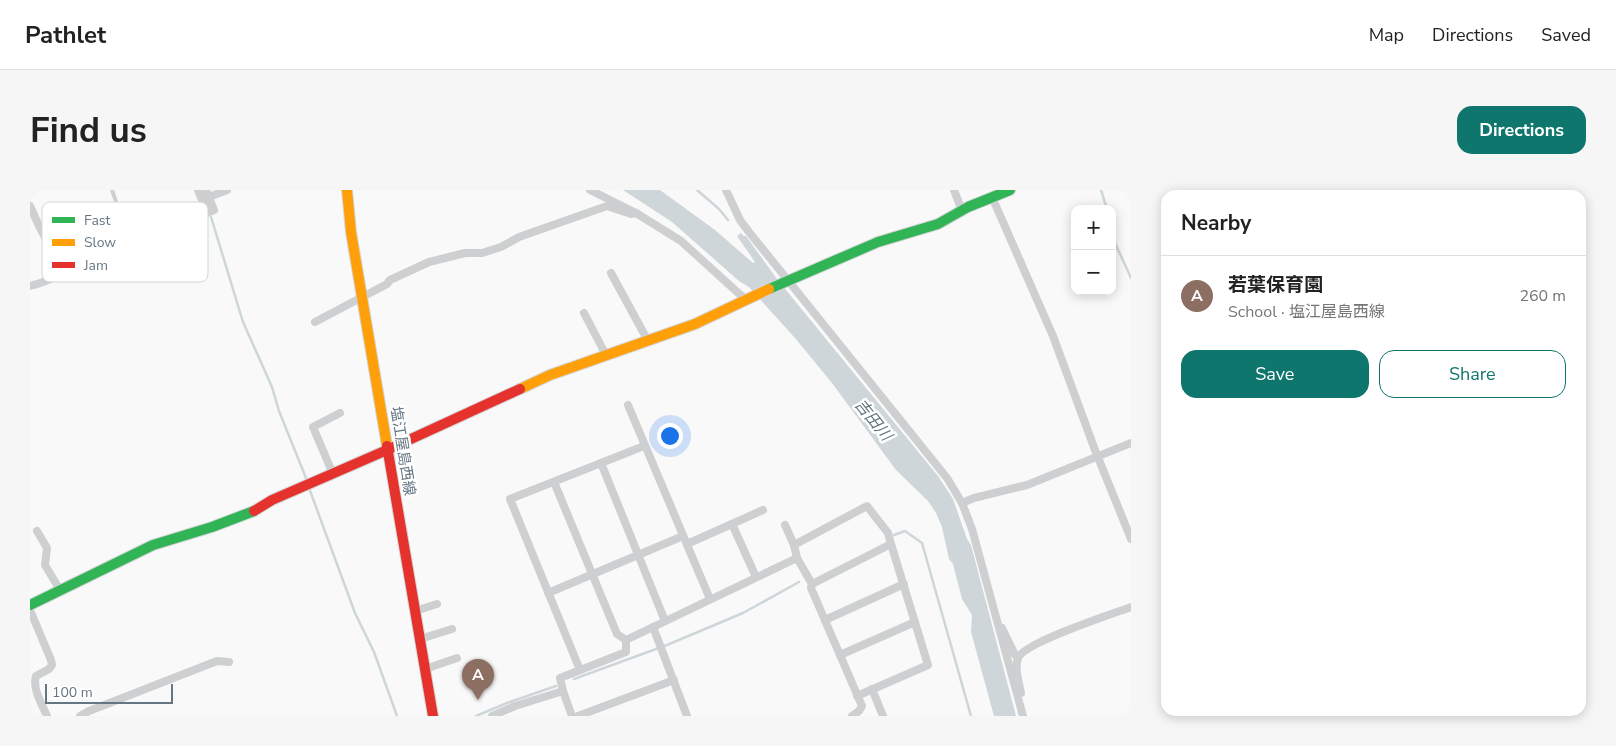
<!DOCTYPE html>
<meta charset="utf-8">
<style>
:root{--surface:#fff;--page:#f6f6f6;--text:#222;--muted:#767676;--line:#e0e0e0;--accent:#0f766e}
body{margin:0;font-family:"Nunito Sans","Noto Sans JP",sans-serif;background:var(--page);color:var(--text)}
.controls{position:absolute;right:15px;top:15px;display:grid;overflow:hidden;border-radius:10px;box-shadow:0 2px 12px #0003}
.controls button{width:45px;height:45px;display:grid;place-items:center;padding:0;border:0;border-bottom:1px solid var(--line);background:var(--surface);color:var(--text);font:25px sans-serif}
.scale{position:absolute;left:15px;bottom:12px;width:128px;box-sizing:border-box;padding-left:5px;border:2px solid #657683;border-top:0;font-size:14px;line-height:18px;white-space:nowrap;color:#657683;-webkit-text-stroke:4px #fff;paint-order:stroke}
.you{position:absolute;left:639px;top:245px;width:18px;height:18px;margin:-12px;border:4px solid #fff;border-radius:50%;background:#1a73e8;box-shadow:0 0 0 8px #1a73e833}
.badge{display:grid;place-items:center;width:32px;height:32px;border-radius:50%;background:var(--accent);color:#fff;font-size:16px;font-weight:700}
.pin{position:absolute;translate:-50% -41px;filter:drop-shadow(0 1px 2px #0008)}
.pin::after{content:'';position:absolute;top:26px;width:18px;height:15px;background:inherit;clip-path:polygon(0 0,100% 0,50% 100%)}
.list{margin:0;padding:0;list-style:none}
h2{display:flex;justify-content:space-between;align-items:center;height:65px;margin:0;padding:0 20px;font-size:21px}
h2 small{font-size:16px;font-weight:400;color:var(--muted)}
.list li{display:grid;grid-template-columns:32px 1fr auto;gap:15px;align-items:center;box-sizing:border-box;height:80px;padding:0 20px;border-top:1px solid var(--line)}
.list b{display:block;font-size:19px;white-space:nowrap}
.list p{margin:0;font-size:16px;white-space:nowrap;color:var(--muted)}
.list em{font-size:16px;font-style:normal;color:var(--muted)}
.actions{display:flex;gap:10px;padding:15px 20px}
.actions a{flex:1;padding:11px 0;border:1px solid var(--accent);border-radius:15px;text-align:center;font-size:18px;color:var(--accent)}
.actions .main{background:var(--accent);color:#fff}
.map{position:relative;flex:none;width:1101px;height:526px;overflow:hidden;border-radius:15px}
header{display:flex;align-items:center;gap:30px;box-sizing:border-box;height:70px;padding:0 25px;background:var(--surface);border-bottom:1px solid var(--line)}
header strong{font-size:24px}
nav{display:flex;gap:28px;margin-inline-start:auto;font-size:18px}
.intro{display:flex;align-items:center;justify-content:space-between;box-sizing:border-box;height:120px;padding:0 30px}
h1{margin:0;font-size:35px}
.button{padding:12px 22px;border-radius:15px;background:var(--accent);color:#fff;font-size:18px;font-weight:700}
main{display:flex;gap:30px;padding:0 30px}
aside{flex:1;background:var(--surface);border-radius:15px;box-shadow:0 2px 12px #0003}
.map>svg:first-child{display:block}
.water{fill:#ced6d9}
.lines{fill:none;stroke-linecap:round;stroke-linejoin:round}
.stream{stroke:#ced6d9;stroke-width:2.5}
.fast-casing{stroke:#d5d6d7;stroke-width:12}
.slow-casing{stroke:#d5d6d7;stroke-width:12}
.jam-casing{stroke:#d5d6d7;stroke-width:12}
.lane{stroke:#cecfd0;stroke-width:4}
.street{stroke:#cecfd0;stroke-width:8}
.fast{stroke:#30b455;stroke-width:10}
.slow{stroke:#ff9f0a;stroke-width:10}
.jam{stroke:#e5322d;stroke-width:10}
.labels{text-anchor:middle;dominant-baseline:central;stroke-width:5;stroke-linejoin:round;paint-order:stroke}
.street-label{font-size:15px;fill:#657683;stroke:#fff}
.water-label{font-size:16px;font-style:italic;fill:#60757c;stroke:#fff}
.key{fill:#fff;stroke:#d1d6da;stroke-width:1}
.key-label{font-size:14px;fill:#657683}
</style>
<header>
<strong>Pathlet</strong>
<nav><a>Map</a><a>Directions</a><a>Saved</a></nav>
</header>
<div class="intro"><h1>Find us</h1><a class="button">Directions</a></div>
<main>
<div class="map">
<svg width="1101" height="526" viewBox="0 0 1101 526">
<rect width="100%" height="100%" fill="#f9f9f9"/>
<polygon class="water" points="593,0 630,0 685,40 723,73 725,72 707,46 711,43 714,46 716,46 747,89 908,286 923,309 937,349 941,355 986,526 964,526 941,442 942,425 932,409 923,374 919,369 912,337 906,323 898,311 866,280 802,193 765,148 719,97 709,91 642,32"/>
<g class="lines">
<g class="stream">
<polyline points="667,0 689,19 698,30"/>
<polyline points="1071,0 1077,19"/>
<polyline points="181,27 213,132 242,197 249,221 278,293"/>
<polyline points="1082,41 1085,53 1101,88"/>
<polyline points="279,298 325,423 344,462 367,526"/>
<polyline points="864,345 875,341 892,353 941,526"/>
<polyline points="544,489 637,455 713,423 769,392"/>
<polyline points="446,526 477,513 526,496"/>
</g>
<defs>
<g id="fast">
<polyline points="739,99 848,52 908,34 938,17 980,0"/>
<polyline points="0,415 123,355 182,337 224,321"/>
</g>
<g id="slow">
<polyline points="317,0 321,42 357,256"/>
<polyline points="490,199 520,185 665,134 739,99"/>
</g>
<g id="jam">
<polyline points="357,256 403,526"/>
<polyline points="224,321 242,310 357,260 490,199"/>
</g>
</defs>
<use href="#fast" class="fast-casing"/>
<use href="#slow" class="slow-casing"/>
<use href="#jam" class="jam-casing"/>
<polyline class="lane" points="82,0 91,26"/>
<g class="street">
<polyline points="168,0 177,23"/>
<polyline points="560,0 606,23 651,51 716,110"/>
<polyline points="696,0 710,30 719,42 917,288 932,313 942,339 993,526"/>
<polyline points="924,0 932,21"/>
<polyline points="179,7 197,0"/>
<polyline points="962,7 1023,146 1065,260 1101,349"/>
<polyline points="0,16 9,36 34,83"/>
<polyline points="581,83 618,151"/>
<path d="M0,96C31,88 57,69 86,55C117,39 152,33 184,20L176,0"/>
<polyline points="554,123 576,165"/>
<polyline points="285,132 357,94 360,90 399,72 435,63 452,63 471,57 489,47 577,16 601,24 606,23"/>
<polyline points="598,215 680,409"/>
<polyline points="571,273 635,431"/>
<polyline points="303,284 283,237 310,223"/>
<polyline points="524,292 587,444 596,450"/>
<polyline points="932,313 944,308 997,295 1101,253"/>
<polyline points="702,334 726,387"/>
<polyline points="755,335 764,355 767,368"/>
<polyline points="7,341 17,358 15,375 30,400"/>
<polyline points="657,354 733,320"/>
<polyline points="764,355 837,316 858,343 861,354"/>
<polyline points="782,394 781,398 832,516 829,521 822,526"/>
<polyline points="518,403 653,346"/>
<path d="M0,420L21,470L22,475L19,479L6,486C2,499 12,514 17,526"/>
<polyline points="385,421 407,414"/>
<polyline points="795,430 874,394"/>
<polyline points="623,437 657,526"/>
<polyline points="972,438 985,465 988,468"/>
<polyline points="390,449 422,439"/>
<polyline points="810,465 885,432"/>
<polyline points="395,479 427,468"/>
<polyline points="550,480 480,309 614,256"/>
<polyline points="842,499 853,526"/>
<polyline points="533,501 530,488 596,462 596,450 767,368 782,394 861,354 898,475 827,506"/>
<path d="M991,503C989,493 984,478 988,468C995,452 1080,425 1101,417"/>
<polyline points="50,526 59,521 187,471 199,472"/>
<polyline points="462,526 485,516 533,501 542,526"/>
<polyline points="548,526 644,490"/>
</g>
<use href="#fast" class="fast"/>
<use href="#slow" class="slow"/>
<use href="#jam" class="jam"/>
</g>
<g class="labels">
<g class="street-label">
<text transform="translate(373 261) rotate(81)">塩江屋島西線</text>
</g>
<g class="water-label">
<text transform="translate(843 230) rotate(51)">吉田川</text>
</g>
</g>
<rect x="12" y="12" width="166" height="80" rx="8" class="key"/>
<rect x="22" y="27" width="23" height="6" fill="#30b455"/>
<rect x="22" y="49" width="23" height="7" fill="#ff9f0a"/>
<rect x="22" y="72" width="23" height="6" fill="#e5322d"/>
<g class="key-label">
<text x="54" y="35">Fast</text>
<text x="54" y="57">Slow</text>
<text x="54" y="80">Jam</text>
</g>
</svg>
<div class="controls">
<button>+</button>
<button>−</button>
</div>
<div class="scale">100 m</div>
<div class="you"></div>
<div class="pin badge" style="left:448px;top:510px;background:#8d6e63">A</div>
</div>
<aside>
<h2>Nearby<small></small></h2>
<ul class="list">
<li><span class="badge" style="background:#8d6e63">A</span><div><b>若葉保育園</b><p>School · 塩江屋島西線</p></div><em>260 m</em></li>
</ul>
<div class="actions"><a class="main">Save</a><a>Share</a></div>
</aside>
</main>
